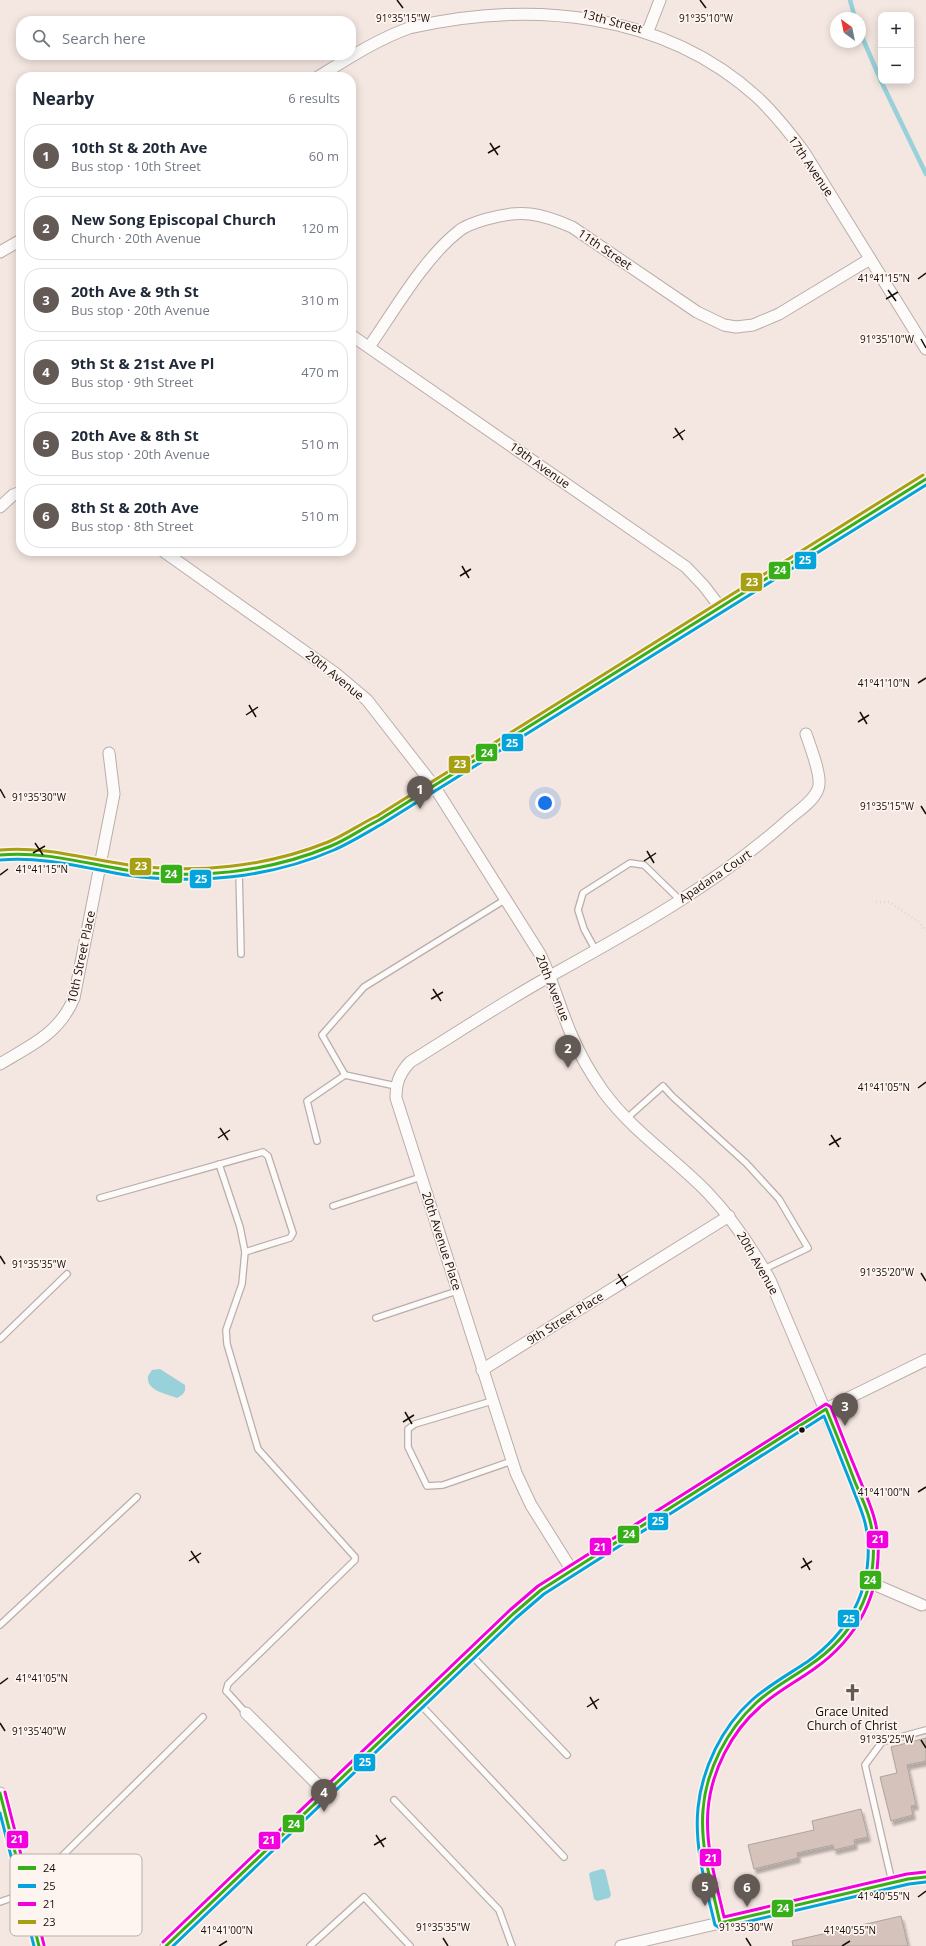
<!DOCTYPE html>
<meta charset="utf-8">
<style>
:root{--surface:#fff;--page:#f2f2f3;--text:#1f2937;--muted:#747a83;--line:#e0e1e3;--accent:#645a55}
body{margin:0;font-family:"Open Sans",sans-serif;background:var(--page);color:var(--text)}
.controls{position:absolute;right:12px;top:12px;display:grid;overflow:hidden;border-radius:8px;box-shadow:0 2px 10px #0003}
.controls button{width:36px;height:36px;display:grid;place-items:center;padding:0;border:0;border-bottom:1px solid var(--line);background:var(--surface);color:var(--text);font:20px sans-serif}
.compass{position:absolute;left:830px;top:12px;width:36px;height:36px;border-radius:50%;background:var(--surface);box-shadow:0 2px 10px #0003;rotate:327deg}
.you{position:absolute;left:545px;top:803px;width:14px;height:14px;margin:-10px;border:3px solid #fff;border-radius:50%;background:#1a73e8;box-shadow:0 0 0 6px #1a73e833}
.badge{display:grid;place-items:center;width:26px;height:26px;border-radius:50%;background:var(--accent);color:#fff;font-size:13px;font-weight:700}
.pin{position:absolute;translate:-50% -33px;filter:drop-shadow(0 1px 2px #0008)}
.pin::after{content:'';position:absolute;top:21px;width:14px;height:12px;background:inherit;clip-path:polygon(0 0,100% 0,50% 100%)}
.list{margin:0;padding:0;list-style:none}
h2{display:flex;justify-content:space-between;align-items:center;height:52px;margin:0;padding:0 16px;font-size:17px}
h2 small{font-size:13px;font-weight:400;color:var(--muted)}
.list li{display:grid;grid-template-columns:26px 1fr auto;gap:12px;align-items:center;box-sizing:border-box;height:64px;margin:0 8px 8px;padding:0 8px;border:1px solid var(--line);border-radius:16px}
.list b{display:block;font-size:15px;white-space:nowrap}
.list p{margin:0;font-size:13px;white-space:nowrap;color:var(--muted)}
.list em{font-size:13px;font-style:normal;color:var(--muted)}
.icon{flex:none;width:22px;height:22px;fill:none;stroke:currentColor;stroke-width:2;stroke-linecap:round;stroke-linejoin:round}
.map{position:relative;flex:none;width:926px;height:1946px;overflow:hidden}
.search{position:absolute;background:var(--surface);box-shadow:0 2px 10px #0003;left:16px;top:16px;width:340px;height:44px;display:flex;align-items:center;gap:10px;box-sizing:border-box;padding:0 14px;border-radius:16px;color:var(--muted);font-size:15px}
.panel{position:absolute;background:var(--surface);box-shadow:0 2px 10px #0003;left:16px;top:72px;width:340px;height:484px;border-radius:16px}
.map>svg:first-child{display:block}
.water{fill:#98d1d9}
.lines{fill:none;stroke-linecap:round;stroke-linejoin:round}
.stream{stroke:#98d1d9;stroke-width:4.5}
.building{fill:#d5c2ba;stroke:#ada39e;filter:url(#shadow)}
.lane-casing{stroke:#b9aeaa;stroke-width:8}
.street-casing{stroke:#b9aeaa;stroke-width:13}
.path{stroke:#dcd8d6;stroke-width:2.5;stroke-dasharray:1 3;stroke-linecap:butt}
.lane{stroke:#fdfbfa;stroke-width:5.5}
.street{stroke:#fdfbfa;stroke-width:11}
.bus-1-casing{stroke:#fef4f0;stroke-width:6}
.bus-2-casing{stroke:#fef4f0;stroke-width:6}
.bus-3-casing{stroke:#fef4f0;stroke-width:6}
.bus-4-casing{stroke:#fef4f0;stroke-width:6}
.bus-1{stroke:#36af18;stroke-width:3}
.bus-2{stroke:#02a5db;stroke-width:3}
.bus-3{stroke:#f200de;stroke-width:3}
.bus-4{stroke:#a6a012;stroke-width:3}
.ticks{fill:none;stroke:#160e0a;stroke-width:1.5}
.bus-dot{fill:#160e0a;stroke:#fef4f0;stroke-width:1.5}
.labels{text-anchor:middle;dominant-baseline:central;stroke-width:3.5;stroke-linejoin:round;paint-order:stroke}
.street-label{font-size:12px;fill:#160e0a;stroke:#fef4f0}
.poi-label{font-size:12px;fill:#160e0a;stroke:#fef4f0}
.key{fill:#fef4f0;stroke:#b8afab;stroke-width:1}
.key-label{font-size:11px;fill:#160e0a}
.ticks-label{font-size:10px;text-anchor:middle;fill:#160e0a;stroke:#fef4f0;stroke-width:3.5;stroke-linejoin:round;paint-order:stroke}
.line-badge{stroke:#fef4f0;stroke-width:1.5}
.badge-label{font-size:11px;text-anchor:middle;font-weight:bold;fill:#fff}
</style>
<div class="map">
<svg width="926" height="1946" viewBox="0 0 926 1946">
<defs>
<filter id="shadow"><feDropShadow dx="2.5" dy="4.5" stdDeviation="1" flood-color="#0004"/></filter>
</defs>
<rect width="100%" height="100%" fill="#f4e6e0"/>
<g class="water">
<path d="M160,1369L185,1385C186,1392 183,1395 177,1398C165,1393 146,1391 148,1376L152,1370Z"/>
<polygon points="602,1869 605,1870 611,1895 609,1898 597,1901 594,1899 589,1874 591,1872"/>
</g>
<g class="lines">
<g class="stream">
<polyline points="850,0 855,18"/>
<polyline points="860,32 881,81"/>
<polyline points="881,81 926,174"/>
</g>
</g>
<g class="building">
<polygon points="926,1738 926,1761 907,1765 916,1805 911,1806 913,1815 891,1821 880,1777 897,1773 891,1747"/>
<polygon points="861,1809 868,1837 854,1840 855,1845 834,1850 833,1845 797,1853 798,1858 754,1869 748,1845 814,1830 812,1821"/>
<polygon points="901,1916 908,1946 793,1946 792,1941"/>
</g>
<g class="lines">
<defs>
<g id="lane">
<polyline points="239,871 241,954"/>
<polyline points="596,951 584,929 578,910 583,893 630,863 644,865 680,900"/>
<polyline points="345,1075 322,1035 364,987 506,899"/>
<polyline points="626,1119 663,1086 672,1096 746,1163 779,1199 808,1248 764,1269"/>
<polyline points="317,1141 307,1101 345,1075 396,1086"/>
<polyline points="219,1164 240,1227 245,1252"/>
<polyline points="100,1198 263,1152 268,1156 293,1233 290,1238 245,1252 242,1284 226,1330 227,1344 258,1449 355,1557 355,1560 228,1684 226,1691 229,1694 246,1713"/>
<polyline points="333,1206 421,1177"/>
<polyline points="376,1318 457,1291"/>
<polyline points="0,1339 67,1274"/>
<polyline points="492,1401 415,1424 408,1429 408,1447 427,1486 443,1485 512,1461"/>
<polyline points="0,1625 137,1497"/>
<polyline points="471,1655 567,1755"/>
<polyline points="420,1704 564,1857"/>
<polyline points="394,1800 499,1910 512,1946"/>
<polyline points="22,1877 46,1870 55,1863 203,1717"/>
<polyline points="892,1882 865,1765 882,1742 926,1730"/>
<polyline points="0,1902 26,1893"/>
<polyline points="310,1946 364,1897 410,1946"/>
</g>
<g id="street">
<polyline points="648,31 660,0"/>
<path d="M318,77C347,59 376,40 409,28C529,0 662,11 757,97C775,114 790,133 804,152L926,349"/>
<polyline points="0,252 21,240"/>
<polyline points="351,335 686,567 704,586 720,607"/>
<path d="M369,347C394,311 425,257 459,231C466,225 477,222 487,219C521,209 540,213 572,227L697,312L724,325L736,327L753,325L779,314L870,259"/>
<polyline points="0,507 13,495 21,492"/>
<path d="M163,551L335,673L367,700L434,786L540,954C553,981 560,1009 572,1036C580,1055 591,1074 603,1091C633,1132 673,1157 707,1192C733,1219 752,1248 770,1280L863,1500C868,1512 872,1525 874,1538C878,1580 861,1627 826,1654C803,1671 775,1684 755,1705C732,1728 716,1754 708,1785C695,1831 710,1878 720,1923"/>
<path d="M0,855C48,848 96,867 144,872C206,879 273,870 331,846C347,839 363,828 379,820L926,479"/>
<path d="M0,1064C31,1045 59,1034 74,998L114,794L109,753"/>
<polyline points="482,1370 729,1216"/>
<path d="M571,1569L531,1505L516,1473L396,1098C396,1083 399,1074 410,1062C457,1033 503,1002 552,975C635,929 718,883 789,819C798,811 814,801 818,789C823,778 810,746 806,734"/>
<polyline points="871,1583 922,1605"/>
<polyline points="246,1713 326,1793"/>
<polyline points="0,1793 39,1946"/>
<polyline points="166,1946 513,1614 541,1590 826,1409 926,1360"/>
<polyline points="621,1946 908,1879 926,1877"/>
</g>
</defs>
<use href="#lane" class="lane-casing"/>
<use href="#street" class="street-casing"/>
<polyline class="path" points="876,902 889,902 919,922 926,931"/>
<use href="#lane" class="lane"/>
<use href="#street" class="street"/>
<defs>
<g id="bus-1">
<path d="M0,855C43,851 83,863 126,870C194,880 267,873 331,846C348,839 363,828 379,820L926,479"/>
<polyline points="0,1793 39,1946"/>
<path d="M166,1946L513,1614L541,1590L826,1409C836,1433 846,1458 855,1482C863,1501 872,1519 873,1539C877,1592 853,1636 810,1665C792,1678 772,1688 756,1703C727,1730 706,1770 703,1810C700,1848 712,1886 720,1923L908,1879L926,1877"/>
</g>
<g id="bus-2">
<path d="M0,860C44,856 84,868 126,875C195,885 270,878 334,850C350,843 366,833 382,824L926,485"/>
<polyline points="0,1813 34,1946"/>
<path d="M173,1946L516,1618L544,1594L824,1416C833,1439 842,1461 851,1484C858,1503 867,1521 868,1541C871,1592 848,1633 807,1662C789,1674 769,1685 752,1700C722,1727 702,1768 698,1808C694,1847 706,1887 715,1925L720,1928L909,1884L926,1882"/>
</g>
<g id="bus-3">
<polyline points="5,1792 44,1945"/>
<path d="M163,1942L510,1610L538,1586L826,1404L831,1407C840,1431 850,1456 860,1480C868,1500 877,1519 878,1540C881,1594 858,1638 814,1669C796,1682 776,1692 760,1707C731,1732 711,1772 708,1810C705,1846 716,1882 724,1917L907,1874L925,1872"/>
</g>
<path id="bus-4" d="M0,850C45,846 85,859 129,865C196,874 266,867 328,842C345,835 360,824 377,816L923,475"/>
</defs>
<use href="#bus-1" class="bus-1-casing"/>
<use href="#bus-2" class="bus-2-casing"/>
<use href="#bus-3" class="bus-3-casing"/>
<use href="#bus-4" class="bus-4-casing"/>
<use href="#bus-1" class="bus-1"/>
<use href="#bus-2" class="bus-2"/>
<use href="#bus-3" class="bus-3"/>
<use href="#bus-4" class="bus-4"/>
</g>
<path class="ticks" d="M397,0L403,8M700,0L706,8M490,143L498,155M488,153L500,146M918,279L926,273M888,290L896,301M886,299L898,292M921,339L926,348M675,428L683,440M673,438L685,430M462,566L469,578M460,576L471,569M918,683L926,678M249,705L256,717M860,712L867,724M246,715L258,707M858,722L869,715M0,789L5,798M921,806L926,814M35,843L43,855M647,851L654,863M33,853L45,846M644,861L656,853M0,875L8,869M433,989L441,1001M431,999L443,992M918,1088L926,1082M220,1128L228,1140M831,1135L839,1147M218,1138L230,1130M829,1145L841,1138M0,1256L5,1264M921,1273L926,1281M618,1274L626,1286M616,1284L628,1276M405,1412L412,1424M403,1422L414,1415M918,1492L926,1487M191,1551L199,1563M803,1558L810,1570M189,1561L201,1553M801,1568L812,1561M0,1684L8,1678M590,1697L597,1709M587,1707L599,1699M0,1723L5,1731M921,1740L926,1748M376,1835L384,1847M374,1845L386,1838M918,1897L926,1891M443,1938L448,1946M746,1938L751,1946M219,1946L227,1941M842,1946L850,1941"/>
<defs>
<symbol id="church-bare" viewBox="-9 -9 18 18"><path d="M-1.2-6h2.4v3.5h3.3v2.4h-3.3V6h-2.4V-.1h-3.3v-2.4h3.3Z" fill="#645a55" stroke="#fef4f0" stroke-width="2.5" paint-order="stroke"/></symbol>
</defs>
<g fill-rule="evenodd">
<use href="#church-bare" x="840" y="1680" width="25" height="25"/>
</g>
<circle class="bus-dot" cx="802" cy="1430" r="3.5"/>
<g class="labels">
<g class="street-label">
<text transform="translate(612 21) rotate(15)">13th Street</text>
<text transform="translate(811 166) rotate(56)">17th Avenue</text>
<text transform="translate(605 249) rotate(34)">11th Street</text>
<text transform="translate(540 465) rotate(35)">19th Avenue</text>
<text transform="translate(335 675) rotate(39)">20th Avenue</text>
<text transform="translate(715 876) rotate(-34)">Apadana Court</text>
<text transform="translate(81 957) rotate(-78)">10th Street Place</text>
<text transform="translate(553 988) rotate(68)">20th Avenue</text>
<text transform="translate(442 1241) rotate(72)">20th Avenue Place</text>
<text transform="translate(758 1263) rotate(60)">20th Avenue</text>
<text transform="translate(565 1318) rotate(-32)">9th Street Place</text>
</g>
<g class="poi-label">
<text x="852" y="1711">Grace United<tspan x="852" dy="14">Church of Christ</tspan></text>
</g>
</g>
<rect x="10" y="1854" width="132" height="82" rx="6" class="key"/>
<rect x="18" y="1866" width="18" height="4" fill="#36af18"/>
<rect x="18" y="1884" width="18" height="4" fill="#02a5db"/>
<rect x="18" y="1902" width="18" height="4" fill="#f200de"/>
<rect x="18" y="1920" width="18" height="4" fill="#a6a012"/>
<g class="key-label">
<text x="43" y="1872">24</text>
<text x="43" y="1890">25</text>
<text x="43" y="1908">21</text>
<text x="43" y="1926">23</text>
</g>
<g class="ticks-label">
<text x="403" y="22">91°35'15"W</text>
<text x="706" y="22">91°35'10"W</text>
<text x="884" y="282">41°41'15"N</text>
<text x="887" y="343">91°35'10"W</text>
<text x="884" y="687">41°41'10"N</text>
<text x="39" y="801">91°35'30"W</text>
<text x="887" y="810">91°35'15"W</text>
<text x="42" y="873">41°41'15"N</text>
<text x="884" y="1091">41°41'05"N</text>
<text x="39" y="1268">91°35'35"W</text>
<text x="887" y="1276">91°35'20"W</text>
<text x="884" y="1496">41°41'00"N</text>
<text x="42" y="1682">41°41'05"N</text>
<text x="39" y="1735">91°35'40"W</text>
<text x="887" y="1743">91°35'25"W</text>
<text x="884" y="1900">41°40'55"N</text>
<text x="443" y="1931">91°35'35"W</text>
<text x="746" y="1931">91°35'30"W</text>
<text x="227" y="1934">41°41'00"N</text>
<text x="850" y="1934">41°40'55"N</text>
</g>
<g class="line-badge">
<rect x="794" y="551" width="23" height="19" rx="4" fill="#02a5db"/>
<rect x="768" y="561" width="23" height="19" rx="4" fill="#36af18"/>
<rect x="740" y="572" width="23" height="20" rx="4" fill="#a6a012"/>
<rect x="501" y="733" width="23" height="19" rx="4" fill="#02a5db"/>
<rect x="475" y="743" width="23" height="19" rx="4" fill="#36af18"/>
<rect x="448" y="755" width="23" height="19" rx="4" fill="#a6a012"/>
<rect x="129" y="857" width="23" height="19" rx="4" fill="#a6a012"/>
<rect x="160" y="864" width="23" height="20" rx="4" fill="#36af18"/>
<rect x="189" y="869" width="23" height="20" rx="4" fill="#02a5db"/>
<rect x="647" y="1512" width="22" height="19" rx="4" fill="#02a5db"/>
<rect x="617" y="1525" width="23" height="19" rx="4" fill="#36af18"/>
<rect x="866" y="1530" width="23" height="19" rx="4" fill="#f200de"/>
<rect x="589" y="1537" width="23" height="19" rx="4" fill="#f200de"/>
<rect x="859" y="1570" width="23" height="20" rx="4" fill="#36af18"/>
<rect x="837" y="1609" width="23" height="19" rx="4" fill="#02a5db"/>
<rect x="353" y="1753" width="23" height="19" rx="4" fill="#02a5db"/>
<rect x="282" y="1814" width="23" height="19" rx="4" fill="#36af18"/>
<rect x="6" y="1830" width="23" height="19" rx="4" fill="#f200de"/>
<rect x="258" y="1831" width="23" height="19" rx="4" fill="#f200de"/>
<rect x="699" y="1848" width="23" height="19" rx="4" fill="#f200de"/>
<rect x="771" y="1899" width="23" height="19" rx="4" fill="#36af18"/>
</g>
<g class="badge-label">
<text x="805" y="564">25</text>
<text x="780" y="574">24</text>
<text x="752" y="586">23</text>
<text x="512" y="747">25</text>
<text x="487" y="757">24</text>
<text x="460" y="768">23</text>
<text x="141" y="870">23</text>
<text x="171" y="878">24</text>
<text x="201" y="883">25</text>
<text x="658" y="1525">25</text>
<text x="629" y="1538">24</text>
<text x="878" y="1543">21</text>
<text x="600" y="1551">21</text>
<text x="870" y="1584">24</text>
<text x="849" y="1623">25</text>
<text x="365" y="1766">25</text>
<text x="294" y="1828">24</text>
<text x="17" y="1843">21</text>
<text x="269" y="1844">21</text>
<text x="711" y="1862">21</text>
<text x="783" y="1912">24</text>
</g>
</svg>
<div class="controls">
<button>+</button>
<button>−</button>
</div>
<svg class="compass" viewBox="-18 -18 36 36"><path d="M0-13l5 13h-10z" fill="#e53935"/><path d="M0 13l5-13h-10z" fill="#747a83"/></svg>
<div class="you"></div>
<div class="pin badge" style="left:420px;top:809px">1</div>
<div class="pin badge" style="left:568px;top:1068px">2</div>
<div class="pin badge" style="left:845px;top:1426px">3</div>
<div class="pin badge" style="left:324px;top:1812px">4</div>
<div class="pin badge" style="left:705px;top:1906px">5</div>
<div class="pin badge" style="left:747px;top:1907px">6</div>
<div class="search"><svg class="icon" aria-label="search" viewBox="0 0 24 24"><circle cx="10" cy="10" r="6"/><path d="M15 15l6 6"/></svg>Search here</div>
<section class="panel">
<h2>Nearby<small>6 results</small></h2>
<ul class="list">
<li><span class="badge">1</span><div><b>10th St &amp; 20th Ave</b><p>Bus stop · 10th Street</p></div><em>60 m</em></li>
<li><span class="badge">2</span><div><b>New Song Episcopal Church</b><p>Church · 20th Avenue</p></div><em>120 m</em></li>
<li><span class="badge">3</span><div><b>20th Ave &amp; 9th St</b><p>Bus stop · 20th Avenue</p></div><em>310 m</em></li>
<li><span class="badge">4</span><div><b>9th St &amp; 21st Ave Pl</b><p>Bus stop · 9th Street</p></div><em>470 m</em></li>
<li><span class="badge">5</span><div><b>20th Ave &amp; 8th St</b><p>Bus stop · 20th Avenue</p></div><em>510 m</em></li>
<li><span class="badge">6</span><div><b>8th St &amp; 20th Ave</b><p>Bus stop · 8th Street</p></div><em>510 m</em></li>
</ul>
</section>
</div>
